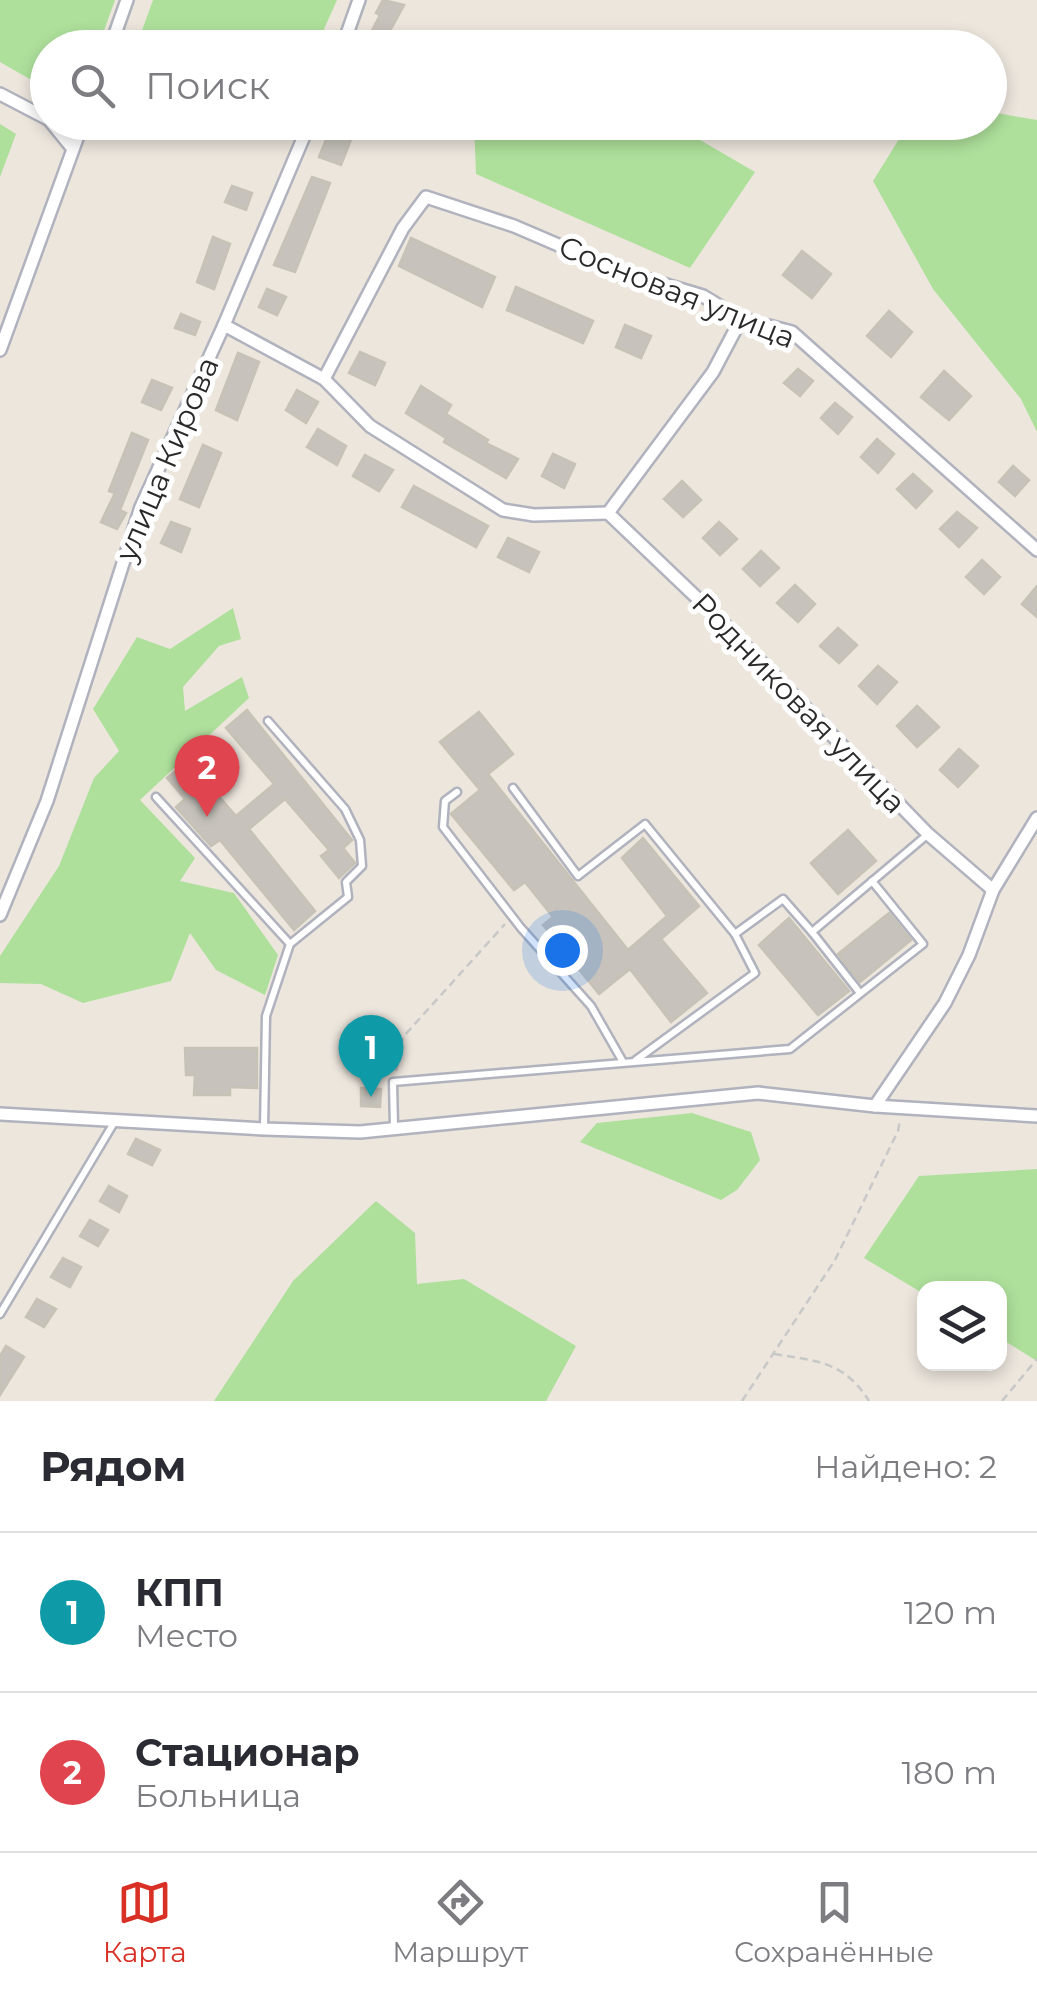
<!DOCTYPE html>
<html lang="ru">
<meta charset="utf-8">
<style>
:root{--surface:#fff;--page:#f2f2f3;--text:#2b2b33;--muted:#7c7c81;--line:#e1e1e2;--accent:#d93025}
body{margin:0;font-family:Montserrat,sans-serif;background:var(--page);color:var(--text)}
.controls{position:absolute;right:30px;bottom:30px;display:grid;overflow:hidden;border-radius:20px;box-shadow:0 5px 15px #0003}
.controls button{width:90px;height:90px;display:grid;place-items:center;padding:0;border:0;border-bottom:2px solid var(--line);background:var(--surface);color:var(--text);font:50px sans-serif}
.you{position:absolute;left:562px;top:950px;width:35px;height:35px;margin:-25px;border:8px solid #fff;border-radius:50%;background:#1a73e8;box-shadow:0 0 0 15px #1a73e833}
.badge{display:grid;place-items:center;width:65px;height:65px;border-radius:50%;background:var(--accent);color:#fff;font-size:32px;font-weight:700}
.pin{position:absolute;translate:-50% -82px;filter:drop-shadow(0 2px 5px #0008)}
.pin::after{content:'';position:absolute;top:52px;width:35px;height:30px;background:inherit;clip-path:polygon(0 0,100% 0,50% 100%)}
.list{margin:0;padding:0;list-style:none}
h2{display:flex;justify-content:space-between;align-items:center;height:130px;margin:0;padding:0 40px;font-size:42px}
h2 small{font-size:32px;font-weight:400;color:var(--muted)}
.list li{display:grid;grid-template-columns:65px 1fr auto;gap:30px;align-items:center;box-sizing:border-box;height:160px;padding:0 40px;border-top:2px solid var(--line)}
.list b{display:block;font-size:38px;white-space:nowrap}
.list p{margin:0;font-size:32px;white-space:nowrap;color:var(--muted)}
.list em{font-size:32px;font-style:normal;color:var(--muted)}
.icon{flex:none;width:55px;height:55px;fill:none;stroke:currentColor;stroke-width:2;stroke-linecap:round;stroke-linejoin:round}
.map{position:relative;flex:none;width:1037px;height:1401px;overflow:hidden}
.search{position:absolute;background:var(--surface);box-shadow:0 5px 15px #0003;left:30px;right:30px;top:30px;height:110px;display:flex;align-items:center;gap:25px;box-sizing:border-box;padding:0 35px;border-radius:55px;color:var(--muted);font-size:38px}
.sheet{height:450px;background:var(--surface)}
nav{display:flex;justify-content:space-around;align-items:center;box-sizing:border-box;height:140px;border-top:2px solid var(--line);background:var(--surface);font-size:28px;color:var(--muted)}
nav a{display:grid;justify-items:center;gap:5px}
nav .on{color:var(--accent)}
.map>svg:first-child{display:block}
.green{fill:#aee09b}
.building{fill:#c7c3bc;stroke:#c7c2b6;stroke-width:2.5}
.lines{fill:none;stroke-linecap:round;stroke-linejoin:round}
.service-casing{stroke:#b0b2bd;stroke-width:11}
.minor-casing{stroke:#b0b2bd;stroke-width:16}
.path{stroke:#c8c8c8;stroke-width:2.5;stroke-dasharray:8 5;stroke-linecap:butt}
.service{stroke:#fff;stroke-width:6}
.minor{stroke:#fff;stroke-width:11}
.labels{text-anchor:middle;dominant-baseline:central;stroke-width:10;stroke-linejoin:round;paint-order:stroke}
.street-label{font-size:30px;fill:#2a2a2a;stroke:#fff}
</style>
<div class="map">
<svg width="1037" height="1401" viewBox="0 0 1037 1401">
<rect width="100%" height="100%" fill="#ece6dd"/>
<g class="green">
<polygon points="0,0 115,0 98,47 48,48 47,89 0,62"/>
<polygon points="153,0 337,0 316,47 136,47"/>
<polygon points="990,112 1037,120 1037,432 1021,399 933,289 873,181 909,123 990,122"/>
<polygon points="165,123 284,122 284,123 277,138"/>
<polygon points="474,123 671,123 755,172 690,268 476,174"/>
<polygon points="0,124 16,134 0,177"/>
<polygon points="233,608 241,639 219,646 183,687 185,711 242,677 249,698 140,800 195,858 180,881 234,893 278,955 265,995 216,970 190,933 171,981 83,1003 41,984 0,983 0,956 59,866 94,778 119,751 93,709 137,637 170,649"/>
<polygon points="692,1113 751,1132 760,1160 737,1190 721,1200 580,1142 597,1123"/>
<polygon points="1037,1169 1037,1361 1000,1338 1000,1288 924,1288 924,1294 864,1258 919,1176"/>
<polygon points="376,1201 415,1233 417,1284 464,1279 576,1346 546,1401 214,1401 293,1281"/>
</g>
<g class="building">
<polygon points="383,0 404,5 386,38 409,48 363,48 380,15 376,13"/>
<polygon points="333,122 358,122 341,165 319,157"/>
<polygon points="312,177 330,183 295,272 274,265"/>
<polygon points="232,186 252,193 246,210 225,202"/>
<polygon points="213,237 230,244 214,289 197,282"/>
<polygon points="411,238 495,277 482,307 399,266"/>
<polygon points="802,251 831,274 812,298 783,275"/>
<polygon points="516,287 593,321 583,343 507,310"/>
<polygon points="267,289 286,297 277,315 259,307"/>
<polygon points="889,311 912,332 891,357 867,336"/>
<polygon points="181,314 200,322 195,335 175,328"/>
<polygon points="625,325 651,336 641,358 616,347"/>
<polygon points="360,352 385,363 375,385 349,373"/>
<polygon points="238,353 259,362 237,420 216,410"/>
<polygon points="798,369 813,381 800,396 784,383"/>
<polygon points="944,371 971,396 949,420 921,397"/>
<polygon points="152,380 172,388 161,410 142,402"/>
<polygon points="421,386 451,405 446,414 488,440 486,443 518,459 506,478 444,442 446,438 406,413"/>
<polygon points="297,390 318,402 306,423 286,410"/>
<polygon points="835,403 852,417 838,434 821,418"/>
<polygon points="318,429 346,446 337,465 307,447"/>
<polygon points="132,433 148,440 120,510 126,513 117,529 101,522 115,493 109,491"/>
<polygon points="877,439 894,454 878,473 861,457"/>
<polygon points="203,445 221,453 199,507 180,499"/>
<polygon points="553,454 575,464 564,488 542,476"/>
<polygon points="365,455 393,470 379,491 353,476"/>
<polygon points="1013,466 1029,480 1015,496 999,482"/>
<polygon points="913,474 932,491 916,508 897,489"/>
<polygon points="682,481 701,500 683,517 664,499"/>
<polygon points="414,486 488,526 476,547 402,507"/>
<polygon points="957,512 977,528 959,547 940,529"/>
<polygon points="171,522 190,529 181,552 161,543"/>
<polygon points="719,522 737,539 720,555 703,538"/>
<polygon points="508,538 539,552 529,572 498,557"/>
<polygon points="761,551 779,568 760,586 743,569"/>
<polygon points="982,560 1000,577 984,594 966,577"/>
<polygon points="795,585 815,604 798,622 777,603"/>
<polygon points="1037,586 1037,617 1022,604"/>
<polygon points="838,628 857,645 839,663 820,646"/>
<polygon points="878,666 897,682 877,704 859,686"/>
<polygon points="917,706 939,727 917,747 897,726"/>
<polygon points="247,710 352,840 343,848 355,863 339,878 321,856 329,850 285,799 249,829 315,911 294,930 220,840 211,846 176,807 185,799 167,778 188,761 236,816 274,784 226,728"/>
<polygon points="479,712 513,754 488,774 628,950 667,916 622,858 643,838 699,906 661,939 707,993 671,1022 630,969 599,994 543,925 553,917 525,882 514,890 451,814 480,790 440,742"/>
<polygon points="959,749 978,766 958,787 940,770"/>
<polygon points="848,830 876,861 838,894 811,863"/>
<polygon points="889,913 911,940 860,982 838,954"/>
<polygon points="789,918 849,991 818,1015 759,945"/>
<polygon points="185,1048 257,1048 257,1088 230,1087 230,1095 194,1095 195,1075 186,1075"/>
<polygon points="361,1088 381,1089 380,1107 361,1106"/>
<polygon points="136,1139 160,1150 152,1165 128,1154"/>
<polygon points="109,1186 127,1196 119,1212 100,1201"/>
<polygon points="90,1220 108,1230 98,1246 80,1236"/>
<polygon points="63,1258 81,1267 70,1287 51,1277"/>
<polygon points="37,1299 56,1309 44,1327 26,1317"/>
<polygon points="6,1346 24,1357 0,1395 0,1356"/>
</g>
<g class="lines">
<defs>
<g id="service">
<polyline points="268,721 345,809 360,840 362,866 346,882 348,897 290,944"/>
<polyline points="513,788 578,876 645,824 735,934 755,973 636,1060"/>
<polyline points="457,792 445,801 443,827 521,928 591,1006 623,1062"/>
<polyline points="156,797 290,944 266,1016 264,1128"/>
<polyline points="812,932 860,993"/>
<polyline points="735,934 783,899 812,932 927,835"/>
<polyline points="394,1127 393,1082 790,1049 923,944 872,881"/>
<polyline points="0,1314 115,1121"/>
</g>
<g id="minor">
<polyline points="110,48 127,0"/>
<polyline points="342,48 359,0"/>
<polyline points="0,94 48,119"/>
<polyline points="51,122 73,149"/>
<polyline points="224,325 324,379 370,426 503,510 534,515 608,513"/>
<polyline points="0,350 83,122"/>
<polyline points="324,379 403,228 426,197 514,226 619,271 703,296 741,319 792,332 1037,550"/>
<polyline points="608,513 717,617 928,834 993,890"/>
<polyline points="608,513 713,372 741,319"/>
<polyline points="0,915 47,801 141,507 224,325 310,122"/>
<polyline points="875,1106 945,1003 969,955 993,890 1037,818"/>
<polyline points="0,1114 264,1129 360,1132 758,1093 875,1106 1037,1116"/>
</g>
</defs>
<use href="#service" class="service-casing"/>
<use href="#minor" class="minor-casing"/>
<g class="path">
<polyline points="396,1071 403,1037 505,924"/>
<path d="M774,1354C817,1361 844,1361 869,1401"/>
<polyline points="742,1401 835,1260 898,1131 900,1120"/>
<polyline points="1002,1401 1037,1359"/>
</g>
<use href="#service" class="service"/>
<use href="#minor" class="minor"/>
</g>
<g class="labels">
<g class="street-label">
<text transform="translate(677 292) rotate(22)">Сосновая улица</text>
<text transform="translate(167 459) rotate(-67)">улица Кирова</text>
<text transform="translate(799 703) rotate(46)">Родниковая улица</text>
</g>
</g>
</svg>
<div class="controls">
<button><svg class="icon" aria-label="layers" viewBox="0 0 24 24"><path d="M12 4l9 5-9 5-9-5zM3 14l9 5 9-5"/></svg></button>
</div>
<div class="you"></div>
<div class="pin badge" style="left:371px;top:1097px;background:#0f9aa8">1</div>
<div class="pin badge" style="left:207px;top:817px;background:#e0444e">2</div>
<div class="search"><svg class="icon" aria-label="search" viewBox="0 0 24 24"><circle cx="10" cy="10" r="6"/><path d="M15 15l6 6"/></svg>Поиск</div>
</div>
<section class="sheet">
<h2>Рядом<small>Найдено: 2</small></h2>
<ul class="list">
<li><span class="badge" style="background:#0f9aa8">1</span><div><b>КПП</b><p>Место</p></div><em>120 m</em></li>
<li><span class="badge" style="background:#e0444e">2</span><div><b>Стационар</b><p>Больница</p></div><em>180 m</em></li>
</ul>
</section>
<nav>
<a class="on"><svg class="icon" aria-label="map" viewBox="0 0 24 24"><path d="M3 6l6-2 6 2 6-2v14l-6 2-6-2-6 2zM9 4v14M15 6v14"/></svg>Карта</a>
<a><svg class="icon" aria-label="directions" viewBox="0 0 24 24"><path d="M12 3l9 9-9 9-9-9zM9 14v-3h6M13 9l2 2-2 2"/></svg>Маршрут</a>
<a><svg class="icon" aria-label="saved" viewBox="0 0 24 24"><path d="M7 4h10v16l-5-4-5 4z"/></svg>Сохранённые</a>
</nav>
